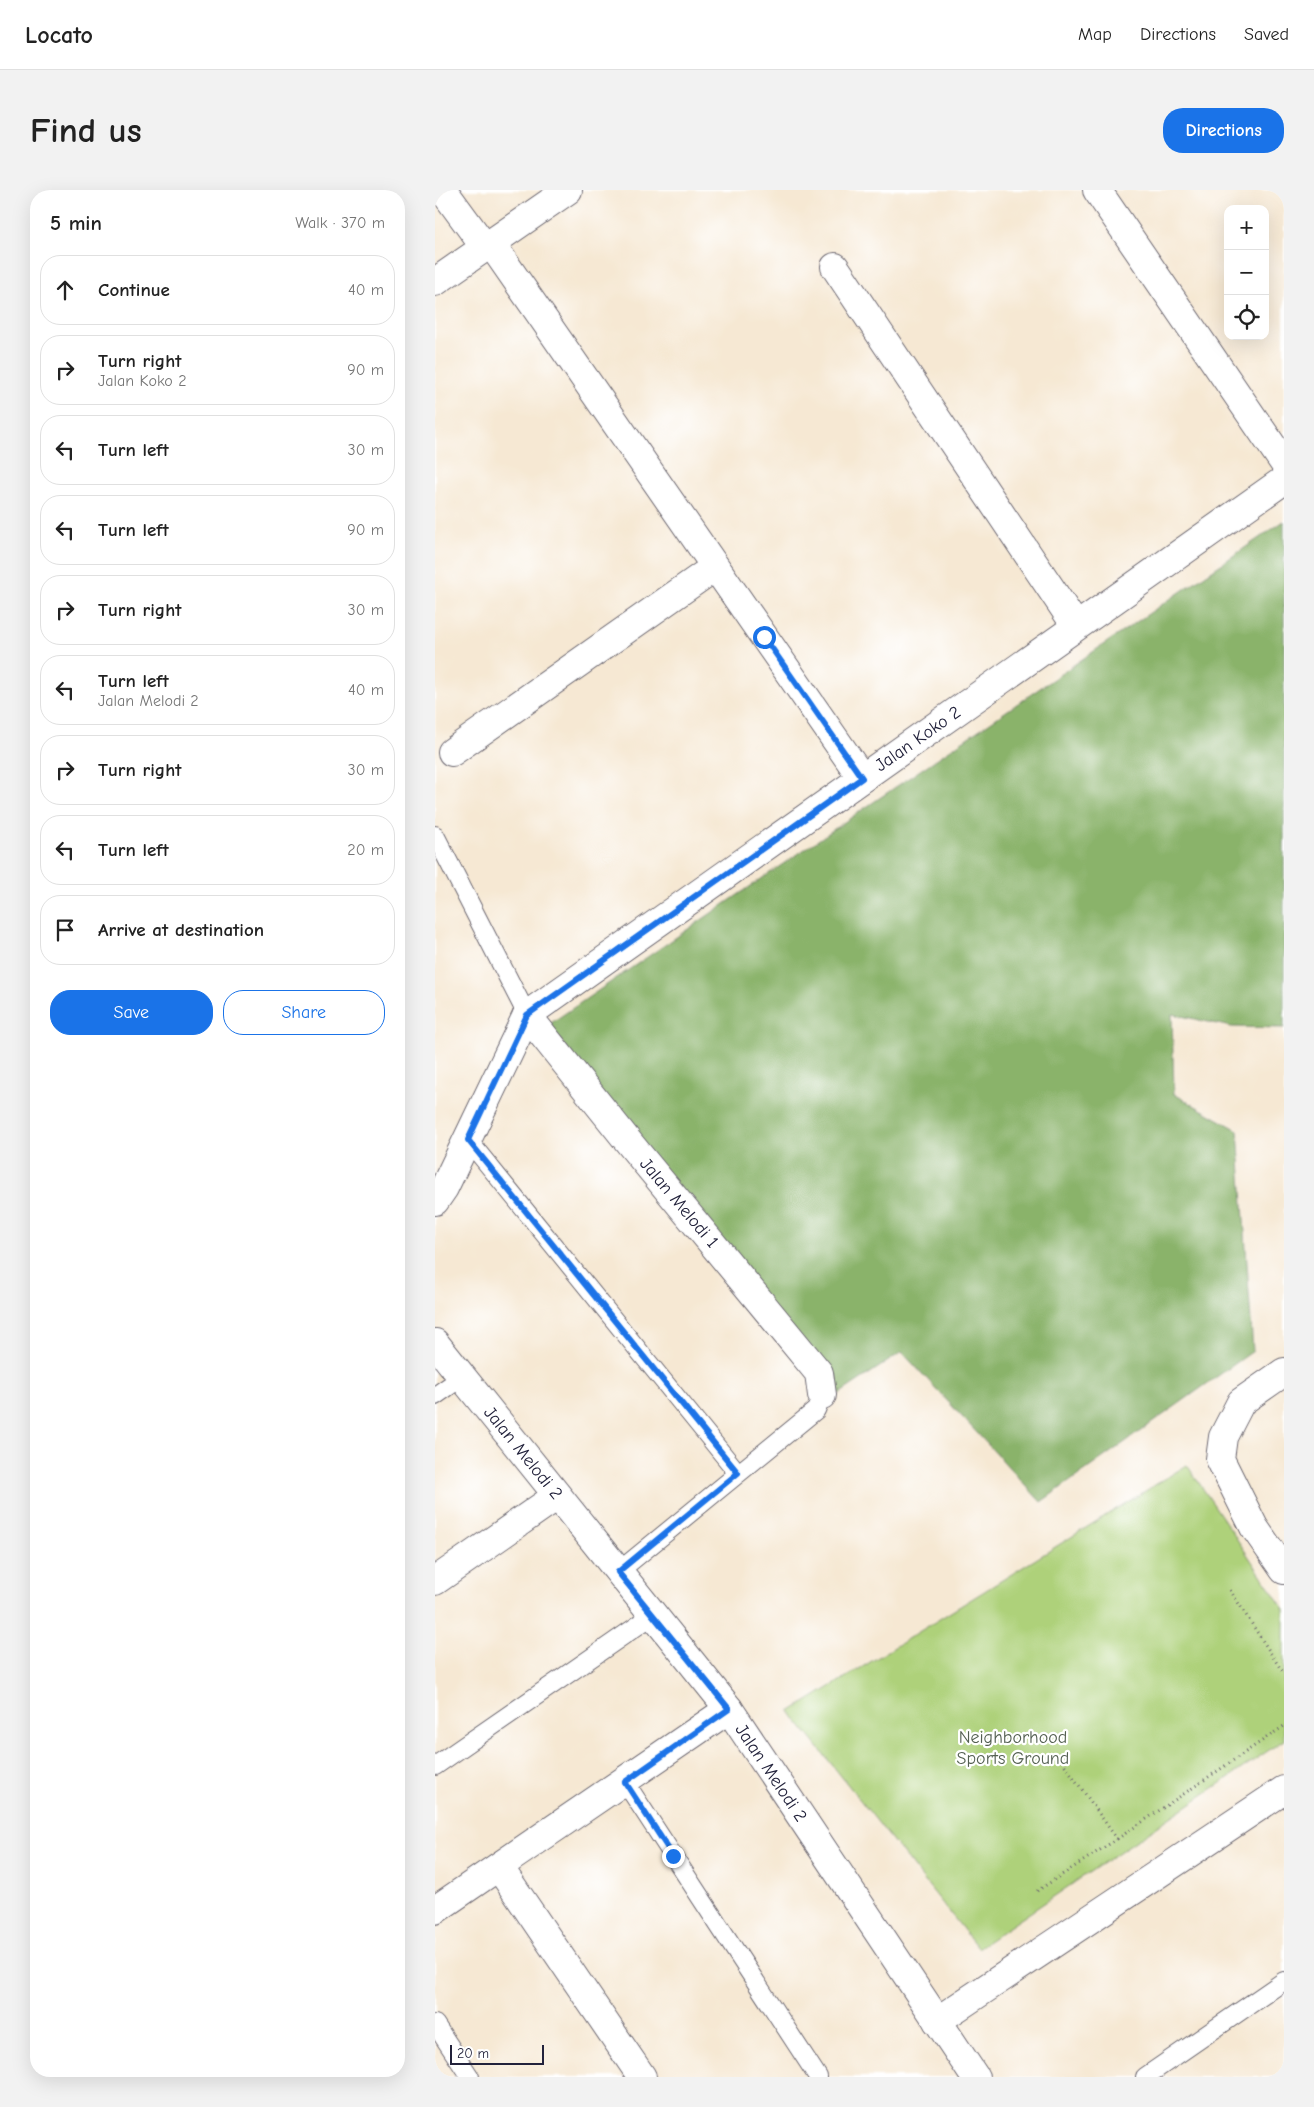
<!DOCTYPE html>
<meta charset="utf-8">
<style>
:root{--surface:#fff;--page:#f2f2f2;--text:#222;--muted:#767676;--line:#e0e0e0;--accent:#1a73e8}
body{margin:0;font-family:"Comic Neue",sans-serif;background:var(--page);color:var(--text)}
.controls{position:absolute;right:15px;top:15px;display:grid;overflow:hidden;border-radius:10px;box-shadow:0 5px 20px #0002}
.controls button{width:45px;height:45px;display:grid;place-items:center;padding:0;border:0;border-bottom:1px solid var(--line);background:var(--surface);color:var(--text);font:25px sans-serif}
.scale{position:absolute;left:15px;bottom:12px;width:94px;box-sizing:border-box;padding-left:5px;border:2px solid #22223b;border-top:0;font-size:14px;line-height:18px;white-space:nowrap;color:#22223b;-webkit-text-stroke:4px #fff;paint-order:stroke}
.stop{position:absolute;width:15px;height:15px;margin:-11px;border:4px solid #1a73e8;border-radius:50%;background:#fff}
.stop.end{background:#1a73e8;border-color:#fff;box-shadow:0 1px 5px #0008}
.list{margin:0;padding:0;list-style:none}
h2{display:flex;justify-content:space-between;align-items:center;height:65px;margin:0;padding:0 20px;font-size:21px}
h2 small{font-size:16px;font-weight:400;color:var(--muted)}
.list li{display:grid;grid-template-columns:32px 1fr auto;gap:15px;align-items:center;box-sizing:border-box;height:70px;margin:0 10px 10px;padding:0 10px;border:1px solid var(--line);border-radius:20px}
.list b{display:block;font-size:19px;white-space:nowrap}
.list p{margin:0;font-size:16px;white-space:nowrap;color:var(--muted)}
.list em{font-size:16px;font-style:normal;color:var(--muted)}
.actions{display:flex;gap:10px;padding:15px 20px}
.actions a{flex:1;padding:11px 0;border:1px solid var(--accent);border-radius:20px;text-align:center;font-size:18px;color:var(--accent)}
.actions .main{background:var(--accent);color:#fff}
.icon{flex:none;width:28px;height:28px;fill:none;stroke:currentColor;stroke-width:2;stroke-linecap:round;stroke-linejoin:round}
.map{position:relative;flex:none;width:849px;height:1887px;overflow:hidden;border-radius:20px}
header{display:flex;align-items:center;gap:30px;box-sizing:border-box;height:70px;padding:0 25px;background:var(--surface);border-bottom:1px solid var(--line)}
header strong{font-size:24px}
nav{display:flex;gap:28px;margin-inline-start:auto;font-size:18px}
.intro{display:flex;align-items:center;justify-content:space-between;box-sizing:border-box;height:120px;padding:0 30px}
h1{margin:0;font-size:35px}
.button{padding:12px 22px;border-radius:20px;background:var(--accent);color:#fff;font-size:18px;font-weight:700}
main{display:flex;gap:30px;padding:0 30px}
aside{flex:1;background:var(--surface);border-radius:20px;box-shadow:0 5px 20px #0002}
.map>svg:first-child{display:block}
.green{fill:#aed17a;stroke:#687a5a}
.forest{fill:#8ab36a;stroke:#566a52}
.lines{fill:none;stroke-linecap:round;stroke-linejoin:round}
.lane-casing{stroke:#6c6770;stroke-width:20}
.street-casing{stroke:#6c6770;stroke-width:30}
.path{stroke:#6c6770;stroke-width:3;stroke-dasharray:1 4;stroke-linecap:butt}
.lane{stroke:#fff;stroke-width:18}
.street{stroke:#fff;stroke-width:28}
.route{stroke:#1a73e8;stroke-width:6}
.labels{text-anchor:middle;dominant-baseline:central;stroke-width:4.5;stroke-linejoin:round;paint-order:stroke}
.street-label{font-size:18px;fill:#22223b;stroke:#fff}
.park-label{font-size:18px;fill:#535f51;stroke:#fff}
</style>
<header>
<strong>Locato</strong>
<nav><a>Map</a><a>Directions</a><a>Saved</a></nav>
</header>
<div class="intro"><h1>Find us</h1><a class="button">Directions</a></div>
<main>
<aside>
<h2>5 min<small>Walk · 370 m</small></h2>
<ul class="list">
<li><svg class="icon" aria-label="ahead" viewBox="0 0 24 24"><path d="M12 20V5M6 11l6-6 6 6"/></svg><div><b>Continue</b></div><em>40 m</em></li>
<li><svg class="icon" aria-label="right" viewBox="0 0 24 24"><path d="M7 20v-9h11M14 6l5 5-5 5"/></svg><div><b>Turn right</b><p>Jalan Koko 2</p></div><em>90 m</em></li>
<li><svg class="icon" aria-label="left" viewBox="0 0 24 24"><path d="M17 20v-9H6M10 6l-5 5 5 5"/></svg><div><b>Turn left</b></div><em>30 m</em></li>
<li><svg class="icon" aria-label="left" viewBox="0 0 24 24"><path d="M17 20v-9H6M10 6l-5 5 5 5"/></svg><div><b>Turn left</b></div><em>90 m</em></li>
<li><svg class="icon" aria-label="right" viewBox="0 0 24 24"><path d="M7 20v-9h11M14 6l5 5-5 5"/></svg><div><b>Turn right</b></div><em>30 m</em></li>
<li><svg class="icon" aria-label="left" viewBox="0 0 24 24"><path d="M17 20v-9H6M10 6l-5 5 5 5"/></svg><div><b>Turn left</b><p>Jalan Melodi 2</p></div><em>40 m</em></li>
<li><svg class="icon" aria-label="right" viewBox="0 0 24 24"><path d="M7 20v-9h11M14 6l5 5-5 5"/></svg><div><b>Turn right</b></div><em>30 m</em></li>
<li><svg class="icon" aria-label="left" viewBox="0 0 24 24"><path d="M17 20v-9H6M10 6l-5 5 5 5"/></svg><div><b>Turn left</b></div><em>20 m</em></li>
<li><svg class="icon" aria-label="arrive" viewBox="0 0 24 24"><path d="M6 21V4h12l-3 4 3 4H6"/></svg><div><b>Arrive at destination</b></div></li>
</ul>
<div class="actions"><a class="main">Save</a><a>Share</a></div>
</aside>
<div class="map">
<svg width="849" height="1887" viewBox="0 0 849 1887">
<rect width="100%" height="100%" fill="#fff"/>
<filter id="ink" filterUnits="userSpaceOnUse"><feTurbulence type="fractalNoise" baseFrequency=".02" numOctaves="2"/><feDisplacementMap in="SourceGraphic" scale="10" xChannelSelector="R" yChannelSelector="G"/><feConvolveMatrix kernelMatrix="1 2 1 2 8 2 1 2 1" color-interpolation-filters="sRGB"/></filter>
<filter id="wash" filterUnits="userSpaceOnUse"><feTurbulence type="fractalNoise" baseFrequency=".0096" numOctaves="4" result="noise"/><feDisplacementMap in="SourceGraphic" scale="20" xChannelSelector="R" yChannelSelector="G"/><feGaussianBlur stdDeviation="1.12" result="paint"/><feColorMatrix in="noise" values="0 0 0 0 0 0 0 0 0 0 0 0 0 0 0 0 0 1.4 0 .05"/><feComposite in="paint" operator="in"/></filter>
<g filter="url(#wash)">
<rect width="100%" height="100%" fill="#f6e8d3"/>
<polygon class="green" points="752,1275 849,1419 849,1550 543,1758 355,1522"/>
<polygon class="forest" points="849,331 849,838 796,837 737,824 739,904 803,940 818,1161 606,1312 467,1162 404,1204 113,835"/>
</g>
<g filter="url(#ink)">
<g class="lines">
<defs>
<g id="lane">
<polyline points="0,645 92,825"/>
<polyline points="33,950 303,1283"/>
<polyline points="0,1206 27,1187"/>
<polyline points="183,1382 381,1220 387,1205"/>
<polyline points="0,1576 218,1425"/>
<polyline points="190,1592 383,1887"/>
<polyline points="0,1834 35,1887"/>
<polyline points="710,1887 849,1791"/>
</g>
<g id="street">
<polyline points="8,0 49,56"/>
<polyline points="662,0 849,273"/>
<polyline points="55,52 427,588"/>
<polyline points="400,77 641,436"/>
<polyline points="0,92 133,0"/>
<polyline points="17,562 280,377"/>
<polyline points="92,825 196,955 384,1183 387,1205"/>
<polyline points="0,1011 9,998 92,825 849,290"/>
<polyline points="0,1153 294,1519 540,1887"/>
<polyline points="849,1182 806,1212 788,1247 785,1269 819,1337 849,1380"/>
<polyline points="0,1391 122,1306"/>
<polyline points="64,1677 207,1887"/>
<polyline points="0,1720 294,1519"/>
<polyline points="502,1831 849,1600"/>
</g>
</defs>
<use href="#lane" class="lane-casing"/>
<use href="#street" class="street-casing"/>
<g class="path">
<polyline points="795,1400 849,1484"/>
<polyline points="682,1649 849,1536"/>
<polyline points="602,1701 682,1649 627,1571"/>
</g>
<use href="#lane" class="lane"/>
<use href="#street" class="street"/>
</g>
</g>
<g class="lines" filter="url(#ink)">
<polyline class="route" points="238,1666 190,1592 294,1519 183,1382 303,1283 33,950 92,825 427,588 329,447"/>
</g>
<g class="labels">
<g class="street-label">
<text transform="translate(483 549) rotate(-35)">Jalan Koko 2</text>
<text transform="translate(244 1013) rotate(50)">Jalan Melodi 1</text>
<text transform="translate(88 1263) rotate(51)">Jalan Melodi 2</text>
<text transform="translate(336 1583) rotate(56)">Jalan Melodi 2</text>
</g>
<g class="park-label">
<text x="578" y="1547">Neighborhood<tspan x="578" dy="21">Sports Ground</tspan></text>
</g>
</g>
</svg>
<div class="controls">
<button>+</button>
<button>−</button>
<button><svg class="icon" aria-label="locate" viewBox="0 0 24 24"><circle cx="12" cy="12" r="6"/><path d="M12 2v4M12 18v4M2 12h4M18 12h4"/></svg></button>
</div>
<div class="scale">20 m</div>
<div class="stop" style="left:329px;top:447px"></div>
<div class="stop end" style="left:238px;top:1666px"></div>
</div>
</main>
